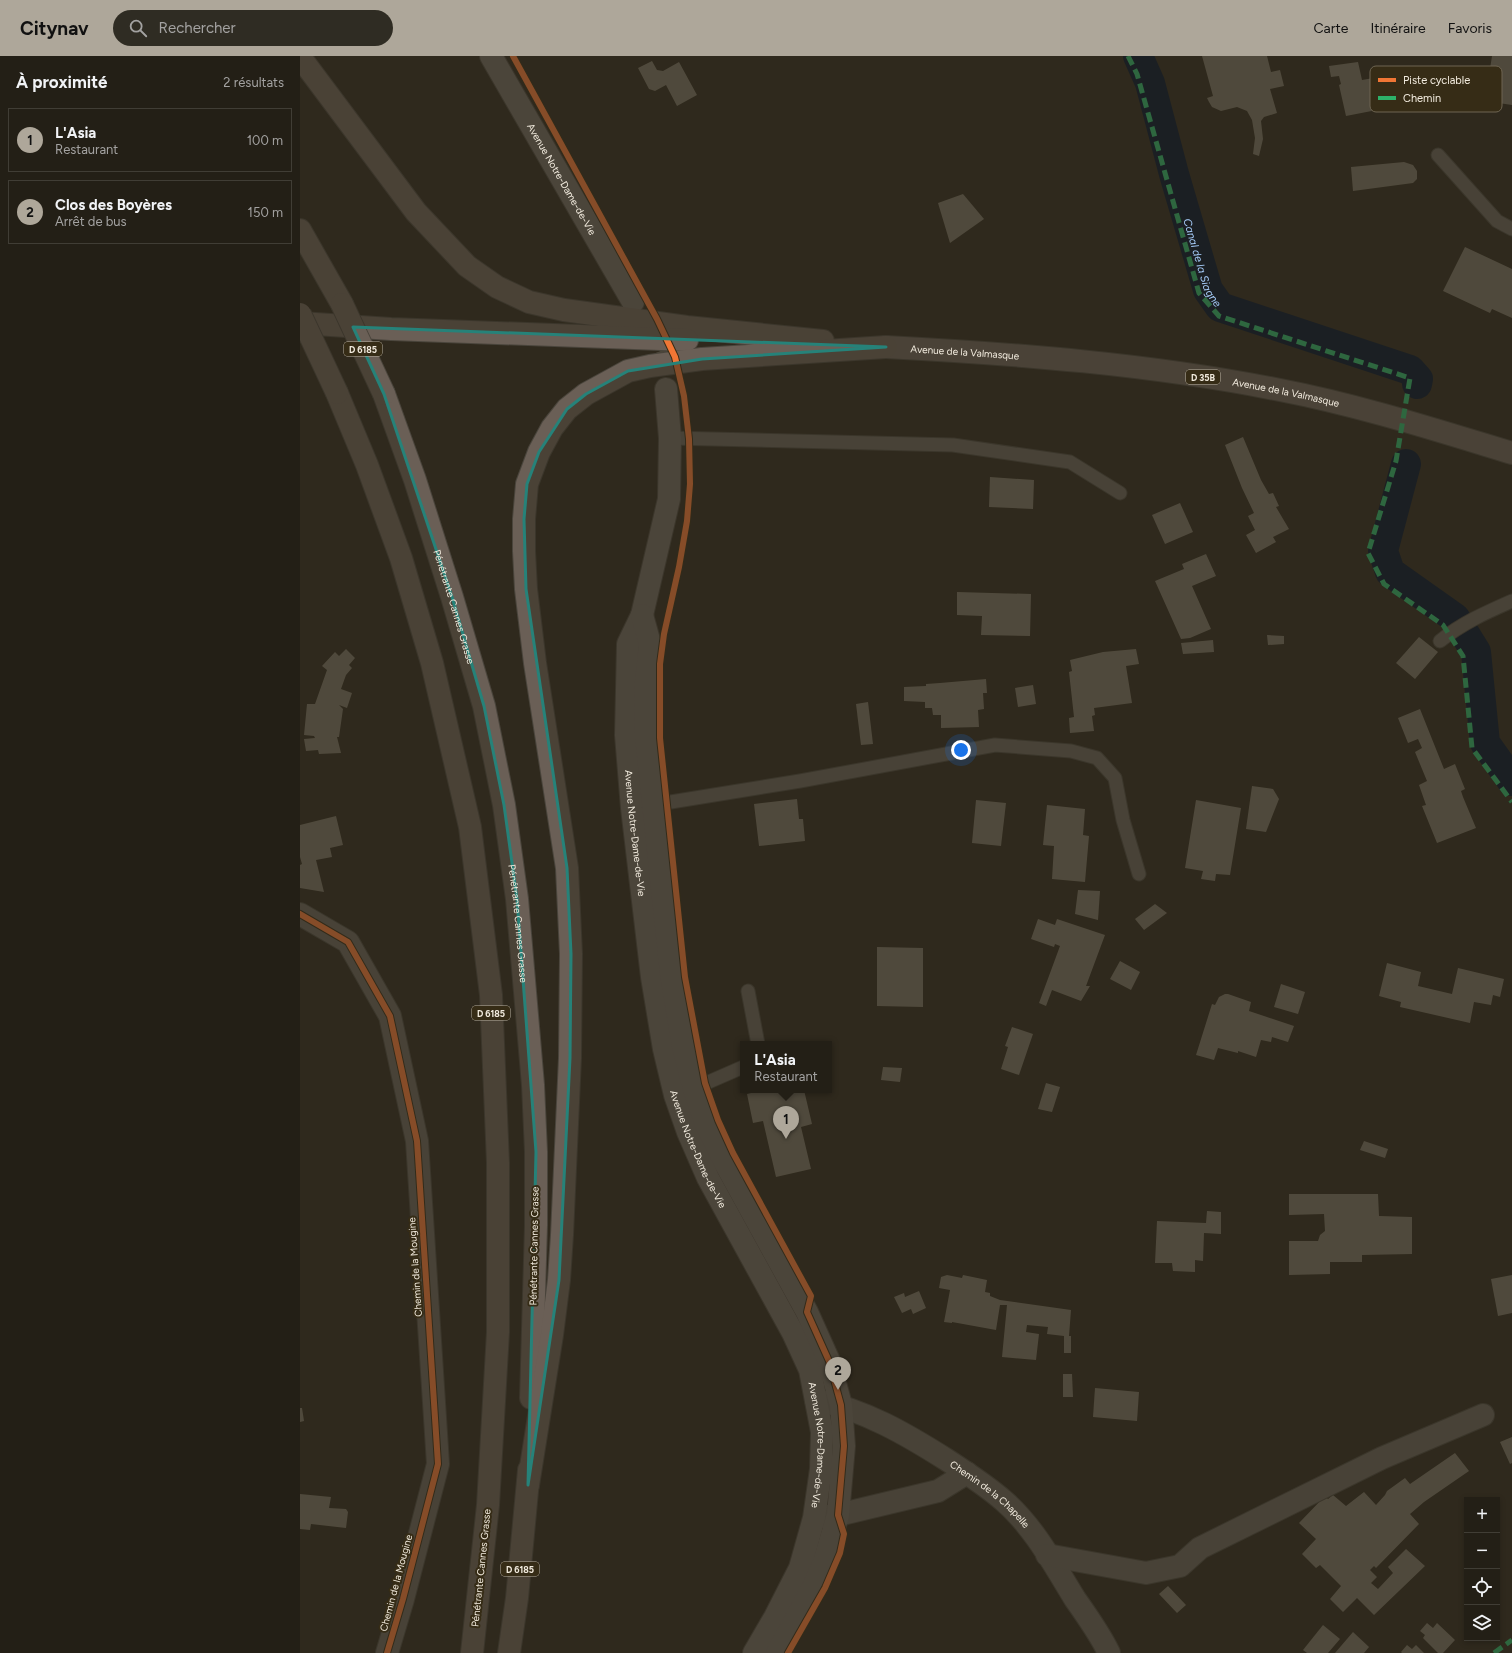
<!DOCTYPE html>
<html lang="fr">
<meta charset="utf-8">
<style>
:root{--surface:#231f16;--page:#2f2c23;--text:#f1f3f6;--muted:#a3a2a1;--line:#403d35;--accent:#aea79a}
body{margin:0;font-family:Figtree,sans-serif;background:var(--page);color:var(--text)}
.controls{position:absolute;right:12px;bottom:12px;display:grid;overflow:hidden;border-radius:0px;box-shadow:0 2px 6px #0003}
.controls button{width:36px;height:36px;display:grid;place-items:center;padding:0;border:0;border-bottom:1px solid var(--line);background:var(--surface);color:var(--text);font:20px sans-serif}
.you{position:absolute;left:661px;top:694px;width:14px;height:14px;margin:-10px;border:3px solid #fff;border-radius:50%;background:#1a73e8;box-shadow:0 0 0 6px #1a73e833}
.badge{display:grid;place-items:center;width:26px;height:26px;border-radius:50%;background:var(--accent);color:#111;font-size:13px;font-weight:700}
.pin{position:absolute;translate:-50% -33px;filter:drop-shadow(0 1px 2px #0008)}
.pin::after{content:'';position:absolute;top:21px;width:14px;height:12px;background:inherit;clip-path:polygon(0 0,100% 0,50% 100%)}
.popup{position:absolute;left:440px;top:985px;width:92px;height:52px;box-sizing:border-box;display:grid;place-content:center;border-radius:0px;background:var(--surface);filter:drop-shadow(0 1px 3px #0005);font-size:13px;white-space:nowrap;color:var(--muted)}
.popup b{font-size:15px;color:var(--text)}
.popup::after{content:'';position:absolute;left:50%;top:100%;margin-left:-8px;border:8px solid transparent;border-top-color:var(--surface)}
.list{margin:0;padding:0;list-style:none}
h2{display:flex;justify-content:space-between;align-items:center;height:52px;margin:0;padding:0 16px;font-size:17px}
h2 small{font-size:13px;font-weight:400;color:var(--muted)}
.list li{display:grid;grid-template-columns:26px 1fr auto;gap:12px;align-items:center;box-sizing:border-box;height:64px;margin:0 8px 8px;padding:0 8px;border:1px solid var(--line);border-radius:0px}
.list b{display:block;font-size:15px;white-space:nowrap}
.list p{margin:0;font-size:13px;white-space:nowrap;color:var(--muted)}
.list em{font-size:13px;font-style:normal;color:var(--muted)}
.icon{flex:none;width:22px;height:22px;fill:none;stroke:currentColor;stroke-width:2;stroke-linecap:round;stroke-linejoin:round}
.map{position:relative;flex:none;width:1212px;height:1597px;overflow:hidden}
header{display:flex;align-items:center;gap:24px;box-sizing:border-box;height:56px;padding:0 20px;background:var(--accent);color:#111}
header strong{font-size:19px}
nav{display:flex;gap:22px;margin-inline-start:auto;font-size:14px}
.search{width:280px;height:36px;background:var(--page);display:flex;align-items:center;gap:10px;box-sizing:border-box;padding:0 14px;border-radius:22px;color:var(--muted);font-size:15px}
main{display:flex}
aside{flex:1;background:var(--surface)}
.map>svg:first-child{display:block}
.lines{fill:none;stroke-linecap:round;stroke-linejoin:round}
.canal{stroke:#04132b;stroke-width:30}
.building{fill:#777062}
.secondary-tunnel{stroke:#4c463a;stroke-width:22;stroke-dasharray:22 11;stroke-linecap:butt}
.service-casing{stroke:#4a453c;stroke-width:15}
.minor-casing{stroke:#4a453c;stroke-width:24}
.secondary-casing{stroke:#4a453c;stroke-width:24}
.primary-casing{stroke:#4a453c;stroke-width:24}
.trunk-casing{stroke:#4a453c;stroke-width:24}
.service{stroke:#666158;stroke-width:13}
.minor{stroke:#666158;stroke-width:22}
.secondary{stroke:#6e665e;stroke-width:22}
.primary{stroke:#6b6158;stroke-width:22}
.trunk{stroke:#6a5f56;stroke-width:22}
.trunk-bridge-casing{stroke:#4a453c;stroke-width:24;stroke-linecap:butt}
.trunk-bridge{stroke:#6a5f56;stroke-width:22}
.quiet{stroke:#2db169;stroke-width:5;stroke-dasharray:10 5;stroke-linecap:butt}
.cycleway-casing{stroke:#362c16;stroke-width:8}
.cycleway{stroke:#f07635;stroke-width:6}
.marked{fill:none;stroke:#268279;stroke-width:3;stroke-linejoin:round}
.labels{text-anchor:middle;dominant-baseline:central;stroke-width:4;stroke-linejoin:round;paint-order:stroke}
.shield{fill:#362c16;stroke:#bab2a2;stroke-width:1}
.shield-label{font-size:9px;font-weight:bold;fill:#f2ebde}
.street-label{font-size:10px;fill:#f2ebde;stroke:#362c16}
.water-label{font-size:11px;font-style:italic;fill:#a7cdfa;stroke:#362c16}
.key{fill:#362c16;stroke:#6e6552;stroke-width:1}
.key-label{font-size:11px;fill:#f2ebde}
</style>
<header>
<strong>Citynav</strong>
<div class="search"><svg class="icon" aria-label="search" viewBox="0 0 24 24"><circle cx="10" cy="10" r="6"/><path d="M15 15l6 6"/></svg>Rechercher</div>
<nav><a>Carte</a><a>Itinéraire</a><a>Favoris</a></nav>
</header>
<main>
<aside>
<h2>À proximité<small>2 résultats</small></h2>
<ul class="list">
<li><span class="badge">1</span><div><b>L'Asia</b><p>Restaurant</p></div><em>100 m</em></li>
<li><span class="badge">2</span><div><b>Clos des Boyères</b><p>Arrêt de bus</p></div><em>150 m</em></li>
</ul>
</aside>
<div class="map">
<svg width="1212" height="1597" viewBox="0 0 1212 1597">
<rect width="100%" height="100%" fill="#2f291d"/>
<g class="lines">
<g class="canal">
<path id="s1" d="M838,0L850,27L874,118L908,234L920,251L1110,314L1118,323L1117,328"/>
<polyline points="1106,408 1083,495 1090,516 1155,562 1176,596 1185,687 1212,725"/>
</g>
</g>
<g class="building">
<polygon points="902,0 967,0 971,16 980,14 984,30 970,33 977,57 964,61 961,65 963,83 959,100 953,98 955,82 952,64 947,55 937,51 921,55 912,51 909,46 907,42 913,40"/>
<polygon points="1192,0 1212,0 1212,49 1185,45"/>
<polygon points="352,5 357,14 363,15 379,6 397,39 377,50 366,29 355,35 349,33 338,12"/>
<polygon points="1058,6 1062,24 1091,19 1094,34 1084,35 1087,52 1046,60 1039,29 1041,28 1039,20 1031,21 1029,10"/>
<polygon points="1104,106 1113,109 1117,115 1117,123 1113,127 1053,135 1051,111"/>
<polygon points="663,138 684,163 650,187 638,147"/>
<polygon points="1165,191 1212,213 1212,262 1192,253 1190,257 1143,235"/>
<polygon points="943,381 961,424 969,438 973,437 979,450 976,451 989,473 973,481 976,486 956,497 946,479 955,474 948,460 954,457 942,432 925,389"/>
<polygon points="690,421 734,424 733,453 689,451"/>
<polygon points="880,447 893,476 865,488 852,459"/>
<polygon points="906,498 916,520 892,530 911,573 890,582 881,583 855,525 884,513 882,508"/>
<polygon points="657,536 731,538 730,580 681,579 682,560 657,559"/>
<polygon points="967,579 984,580 984,588 968,589"/>
<polygon points="1119,581 1138,596 1115,623 1096,607"/>
<polygon points="913,584 914,596 883,598 881,587"/>
<polygon points="46,593 55,602 49,609 52,612 46,619 41,633 52,637 47,652 39,649 43,653 39,681 37,681 41,697 19,698 18,694 6,695 4,683 15,682 14,680 4,679 7,648 15,648 27,614 22,610 35,596 39,600"/>
<polygon points="836,593 839,608 826,610 832,647 794,652 795,659 792,660 794,675 770,677 769,662 774,661 769,616 772,615 770,604 803,596"/>
<polygon points="686,623 687,637 683,637 684,653 678,654 679,671 641,672 641,659 633,659 632,652 625,652 625,646 604,645 604,631 626,630 626,628 640,627"/>
<polygon points="733,629 736,648 718,651 715,632"/>
<polygon points="568,646 573,688 561,689 556,648"/>
<polygon points="1120,653 1144,713 1155,708 1165,733 1161,735 1163,741 1176,772 1137,787 1122,750 1126,749 1119,729 1127,725 1115,696 1122,692 1118,683 1108,687 1098,662"/>
<polygon points="952,730 973,733 979,743 966,776 946,773"/>
<polygon points="497,743 499,763 503,763 505,785 459,790 454,748"/>
<polygon points="676,744 706,747 701,790 672,787"/>
<polygon points="896,744 941,752 930,819 916,818 915,825 901,823 903,815 885,812"/>
<polygon points="747,749 785,753 783,779 789,780 785,826 752,823 754,790 743,789"/>
<polygon points="36,760 43,789 30,792 32,801 16,804 24,836 0,832 0,809 2,808 0,801 0,769"/>
<polygon points="778,834 800,835 798,864 775,858"/>
<polygon points="855,848 867,857 844,874 835,863"/>
<polygon points="738,863 755,869 757,863 805,879 786,930 790,930 781,945 752,934 746,950 739,947 760,890 755,888 754,891 731,883"/>
<polygon points="577,891 623,892 623,951 577,950"/>
<polygon points="820,905 840,916 831,934 810,923"/>
<polygon points="1087,907 1121,916 1118,930 1152,938 1158,912 1204,923 1200,941 1193,939 1191,949 1174,946 1170,967 1100,951 1101,946 1079,940"/>
<polygon points="981,928 1005,936 998,958 974,951"/>
<polygon points="925,938 928,938 951,946 949,955 994,970 988,986 972,981 971,986 961,984 956,1001 938,995 938,997 918,992 914,1004 896,999 912,948 915,949 919,941"/>
<polygon points="712,971 733,978 719,1019 701,1013 708,991 705,990"/>
<polygon points="583,1011 602,1012 600,1026 581,1024"/>
<polygon points="746,1027 760,1031 752,1056 738,1053"/>
<polygon points="463,1034 504,1034 512,1068 501,1071 511,1113 476,1121 463,1065 453,1067 447,1038"/>
<polygon points="1064,1085 1088,1093 1085,1102 1060,1094"/>
<polygon points="989,1138 1078,1138 1079,1160 1112,1161 1112,1198 1062,1199 1062,1206 1030,1206 1030,1218 989,1219 989,1185 1018,1185 1020,1179 1025,1175 1024,1158 989,1159"/>
<polygon points="907,1155 921,1156 921,1178 904,1177 903,1205 895,1204 895,1216 873,1215 872,1207 855,1207 857,1165 906,1167"/>
<polygon points="647,1219 662,1222 663,1219 687,1224 685,1236 690,1237 690,1240 700,1244 771,1254 769,1280 771,1280 771,1297 764,1297 764,1280 747,1278 748,1271 727,1269 726,1276 739,1278 736,1304 702,1301 707,1249 700,1249 696,1274 652,1266 652,1267 644,1266 650,1234 639,1232 641,1221"/>
<polygon points="1212,1219 1212,1257 1198,1260 1191,1223"/>
<polygon points="619,1235 626,1252 613,1258 611,1253 602,1257 594,1241 604,1237 605,1241"/>
<polygon points="763,1318 772,1318 773,1341 763,1341"/>
<polygon points="795,1332 839,1336 837,1365 793,1361"/>
<polygon points="0,1352 2,1352 4,1365 0,1366"/>
<polygon points="1212,1381 1212,1407 1210,1408 1200,1386"/>
<polygon points="1155,1397 1169,1415 1124,1446 1110,1458 1119,1468 1076,1512 1074,1510 1070,1514 1077,1521 1071,1527 1078,1533 1093,1517 1088,1511 1106,1493 1125,1510 1074,1559 1057,1542 1043,1556 1030,1543 1041,1530 1020,1509 1016,1512 1002,1498 1016,1483 999,1467 1025,1440 1028,1443 1033,1439 1046,1450 1064,1436 1076,1449 1085,1439 1087,1435 1105,1422 1110,1428"/>
<polygon points="0,1438 31,1441 29,1452 46,1453 48,1456 46,1472 11,1468 10,1474 0,1473"/>
<polygon points="868,1530 886,1549 877,1557 859,1538"/>
<polygon points="1127,1567 1133,1572 1137,1567 1155,1584 1143,1597 1138,1597 1123,1582 1125,1579 1120,1575"/>
<polygon points="1023,1569 1040,1583 1028,1597 1007,1597 1003,1594"/>
<polygon points="1053,1576 1069,1591 1064,1597 1035,1597"/>
<polygon points="1107,1589 1112,1593 1116,1589 1124,1597 1102,1597 1101,1596"/>
</g>
<g class="lines">
<polyline class="secondary-tunnel" points="344,266 357,299 366,333"/>
<defs>
<g id="service">
<polyline points="1138,99 1197,165 1212,173"/>
<polyline points="370,382 653,389 770,406 820,437"/>
<path d="M1140,585C1162,567 1187,556 1212,545"/>
<polyline points="346,750 500,725 695,689 771,695 797,702 815,722 823,764 839,818"/>
<polyline points="448,935 458,988"/>
<polyline points="388,1035 443,1011"/>
</g>
<g id="minor">
<polyline points="0,858 48,886 90,960 117,1085 138,1408 103,1543 87,1597"/>
<path id="s2" d="M516,1344C565,1354 606,1378 647,1404C667,1417 687,1430 704,1445C734,1471 754,1509 775,1543C787,1560 800,1578 809,1597"/>
<polyline points="519,1461 538,1459 638,1435 667,1417"/>
<polyline points="747,1499 846,1517 880,1510 900,1492 1082,1402 1183,1359"/>
</g>
<g id="secondary">
<path id="s3" d="M191,0L333,246"/>
<path id="s4" d="M366,333L370,382L369,443L342,559L328,588L326,679L332,752L352,921L364,993L375,1039L388,1076L408,1122L493,1277L510,1314L522,1376L521,1413L514,1462L500,1512L475,1561L454,1597"/>
<polyline points="342,559 350,588 345,635 346,681 371,918 382,985 394,1033 406,1069 426,1109 507,1256 529,1305 541,1349 544,1390 538,1459 524,1506 513,1531 477,1597"/>
</g>
<g id="primary">
<path id="s5" d="M586,291C718,298 850,308 980,334C1058,349 1136,374 1212,397"/>
</g>
<g id="trunk">
<polyline points="0,1 116,156 167,210 197,231 229,246 264,254 387,271 523,285"/>
<polyline points="0,174 42,248"/>
<polyline points="0,267 91,273 387,284"/>
<polyline points="37,337 67,409 101,502 132,607 170,771 191,939 198,1107 198,1276 188,1449 172,1597"/>
<path id="s6" d="M84,338L115,424L152,541L184,650L204,749L217,843L233,1029L236,1096V1169L231,1342"/>
<polyline points="228,1429 252,1279 259,1224 262,1179 270,1002 271,898 267,812 235,607 226,533 224,495 224,463 227,428 239,396 252,372 267,353 286,338 328,315 350,310 402,303 586,291"/>
<polyline points="209,1597 217,1542 229,1414"/>
</g>
</defs>
<use href="#service" class="service-casing"/>
<use href="#minor" class="minor-casing"/>
<use href="#secondary" class="secondary-casing"/>
<use href="#primary" class="primary-casing"/>
<use href="#trunk" class="trunk-casing"/>
<use href="#service" class="service"/>
<use href="#minor" class="minor"/>
<use href="#secondary" class="secondary"/>
<use href="#primary" class="primary"/>
<use href="#trunk" class="trunk"/>
<defs>
<g id="trunk-bridge">
<polyline points="42,248 84,338"/>
<polyline points="0,258 37,337"/>
</g>
</defs>
<use href="#trunk-bridge" class="trunk-bridge-casing"/>
<use href="#trunk-bridge" class="trunk-bridge"/>
<g class="quiet">
<polyline points="828,0 837,18 899,237 919,260 1110,322 1096,405 1068,497 1084,528 1143,569 1163,600 1172,692 1212,746"/>
<polyline points="1194,1597 1212,1584"/>
</g>
<defs>
<g id="cycleway">
<polyline points="213,0 357,263 375,301 384,340 389,383 390,428 387,465 379,511 364,578 360,608 360,682 385,921 405,1027 418,1064 433,1097 511,1240 507,1256 529,1305 541,1349 544,1390 538,1459 544,1478 540,1497 525,1532 488,1597"/>
<polyline points="0,858 48,886 90,960 117,1085 138,1408 103,1543 87,1597"/>
</g>
</defs>
<use href="#cycleway" class="cycleway-casing"/>
<use href="#cycleway" class="cycleway"/>
</g>
<path d="M0 0H1212V1597H0ZM53,271L586,291L402,303L328,315L286,338L267,353L239,396L227,428L224,463L226,533L267,812L271,898L270,1002L259,1224L228,1429L236,1096L217,843L204,749L184,650L152,541L84,338Z" fill="#2f291d" fill-opacity=".55" fill-rule="evenodd"/>
<path class="marked" d="M53,271L586,291L402,303L328,315L286,338L267,353L239,396L227,428L224,463L226,533L267,812L271,898L270,1002L259,1224L228,1429L236,1096L217,843L204,749L184,650L152,541L84,338Z"/>
<g class="labels">
<g class="shield">
<rect x="44" y="286" width="38" height="14" rx="3"/>
<rect x="886" y="314" width="34" height="14" rx="3"/>
<rect x="172" y="950" width="38" height="14" rx="3"/>
<rect x="201" y="1506" width="38" height="14" rx="3"/>
</g>
<g class="shield-label">
<text x="63" y="293">D 6185</text>
<text x="903" y="321">D 35B</text>
<text x="191" y="957">D 6185</text>
<text x="220" y="1513">D 6185</text>
</g>
<g class="street-label">
<text stroke="none"><textPath href="#s3" startOffset="142">Avenue Notre-Dame-de-Vie</textPath></text>
<text stroke="none"><textPath href="#s5" startOffset="79">Avenue de la Valmasque</textPath></text>
<text stroke="none"><textPath href="#s5" startOffset="403">Avenue de la Valmasque</textPath></text>
<text stroke="none"><textPath href="#s6" startOffset="224">Pénétrante Cannes Grasse</textPath></text>
<text stroke="none"><textPath href="#s4" startOffset="451">Avenue Notre-Dame-de-Vie</textPath></text>
<text stroke="none"><textPath href="#s6" startOffset="548">Pénétrante Cannes Grasse</textPath></text>
<text stroke="none"><textPath href="#s4" startOffset="775">Avenue Notre-Dame-de-Vie</textPath></text>
<text transform="translate(234 1190) rotate(-89)">Pénétrante Cannes Grasse</text>
<text transform="translate(115 1211) rotate(-94)">Chemin de la Mougine</text>
<text stroke="none"><textPath href="#s4" startOffset="1099">Avenue Notre-Dame-de-Vie</textPath></text>
<text stroke="none"><textPath href="#s2" startOffset="200">Chemin de la Chapelle</textPath></text>
<text transform="translate(181 1512) rotate(-84)">Pénétrante Cannes Grasse</text>
<text transform="translate(96 1527) rotate(-75)">Chemin de la Mougine</text>
</g>
<g class="water-label">
<text stroke="none"><textPath href="#s1" startOffset="217">Canal de la Siagne</textPath></text>
</g>
</g>
<rect x="1070" y="10" width="132" height="46" rx="6" class="key"/>
<rect x="1078" y="22" width="18" height="4" fill="#f07635"/>
<rect x="1078" y="40" width="18" height="4" fill="#2db169"/>
<g class="key-label">
<text x="1103" y="28">Piste cyclable</text>
<text x="1103" y="46">Chemin</text>
</g>
</svg>
<div class="controls">
<button>+</button>
<button>−</button>
<button><svg class="icon" aria-label="locate" viewBox="0 0 24 24"><circle cx="12" cy="12" r="6"/><path d="M12 2v4M12 18v4M2 12h4M18 12h4"/></svg></button>
<button><svg class="icon" aria-label="layers" viewBox="0 0 24 24"><path d="M12 4l9 5-9 5-9-5zM3 14l9 5 9-5"/></svg></button>
</div>
<div class="you"></div>
<div class="pin badge" style="left:486px;top:1083px">1</div>
<div class="popup"><b>L'Asia</b>Restaurant</div>
<div class="pin badge" style="left:538px;top:1334px">2</div>
</div>
</main>
